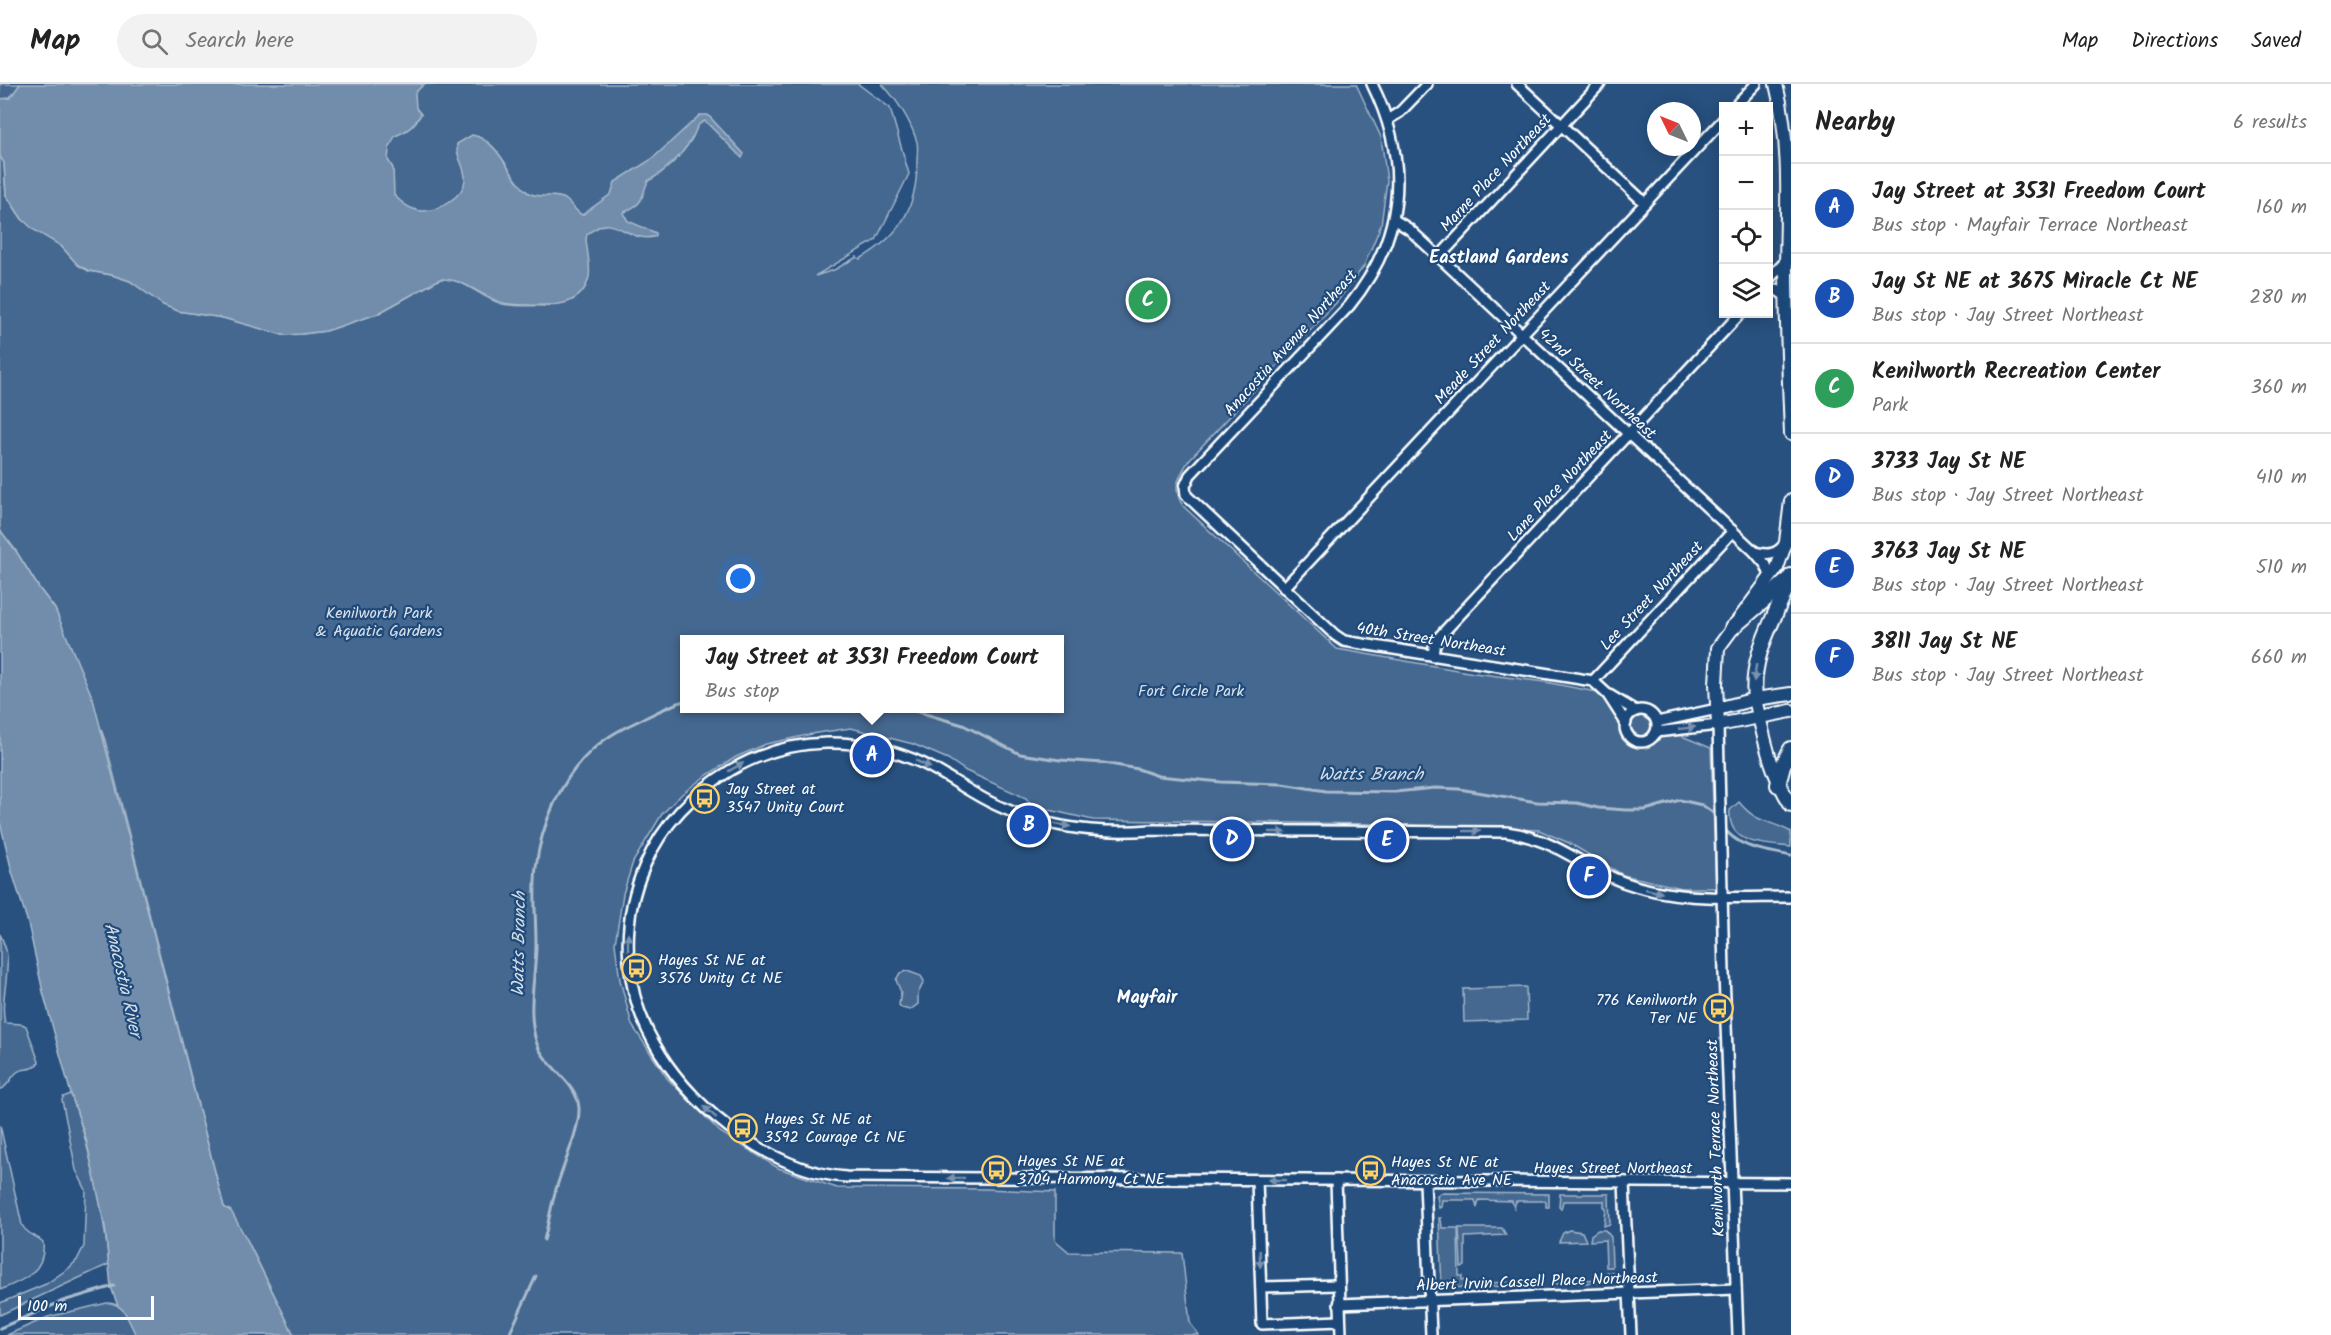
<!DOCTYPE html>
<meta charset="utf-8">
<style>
:root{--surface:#fff;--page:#f2f2f2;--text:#222;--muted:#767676;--line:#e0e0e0;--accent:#857141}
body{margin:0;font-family:Kalam,sans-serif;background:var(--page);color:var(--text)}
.controls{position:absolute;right:18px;top:18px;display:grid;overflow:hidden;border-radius:0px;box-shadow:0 3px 15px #0003}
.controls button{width:54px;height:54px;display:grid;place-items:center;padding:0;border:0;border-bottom:2px solid var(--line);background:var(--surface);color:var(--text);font:30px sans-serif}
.compass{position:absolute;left:1647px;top:18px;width:54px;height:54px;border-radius:50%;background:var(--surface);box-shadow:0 3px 15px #0003;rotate:313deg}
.scale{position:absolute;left:18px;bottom:15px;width:136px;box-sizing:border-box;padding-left:6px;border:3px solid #fff;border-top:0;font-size:16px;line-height:21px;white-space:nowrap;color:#fff;-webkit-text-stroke:4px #1f4a7a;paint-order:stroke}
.you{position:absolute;left:741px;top:495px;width:21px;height:21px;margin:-15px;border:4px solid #fff;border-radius:50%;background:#1a73e8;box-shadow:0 0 0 9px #1a73e833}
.badge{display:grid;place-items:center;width:39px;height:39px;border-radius:50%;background:var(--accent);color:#fff;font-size:20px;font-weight:700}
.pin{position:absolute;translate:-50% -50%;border:3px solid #fff;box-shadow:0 2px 6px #0006}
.popup{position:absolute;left:680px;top:551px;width:384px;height:78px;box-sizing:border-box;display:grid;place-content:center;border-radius:0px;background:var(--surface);filter:drop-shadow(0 2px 4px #0005);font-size:20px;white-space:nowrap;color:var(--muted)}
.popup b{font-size:22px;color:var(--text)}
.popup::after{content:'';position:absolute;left:50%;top:100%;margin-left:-12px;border:12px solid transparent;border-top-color:var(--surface)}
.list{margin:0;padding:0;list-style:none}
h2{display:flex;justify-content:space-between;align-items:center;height:78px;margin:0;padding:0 24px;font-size:26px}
h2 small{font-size:20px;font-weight:400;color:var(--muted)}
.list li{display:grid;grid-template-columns:39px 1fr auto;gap:18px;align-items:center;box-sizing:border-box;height:90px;padding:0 24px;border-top:2px solid var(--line)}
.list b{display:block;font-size:22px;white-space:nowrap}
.list p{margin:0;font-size:20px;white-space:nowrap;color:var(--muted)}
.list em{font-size:20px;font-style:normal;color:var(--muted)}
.icon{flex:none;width:33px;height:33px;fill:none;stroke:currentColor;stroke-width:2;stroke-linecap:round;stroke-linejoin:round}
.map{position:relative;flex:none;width:1791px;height:1251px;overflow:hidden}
header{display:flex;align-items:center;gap:36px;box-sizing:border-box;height:84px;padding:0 30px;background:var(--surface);border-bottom:2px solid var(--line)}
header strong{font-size:28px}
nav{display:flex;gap:33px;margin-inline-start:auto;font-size:21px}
.search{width:420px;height:54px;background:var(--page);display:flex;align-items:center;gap:15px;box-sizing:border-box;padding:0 21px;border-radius:33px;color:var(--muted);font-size:22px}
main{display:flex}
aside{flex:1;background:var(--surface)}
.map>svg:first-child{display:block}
.green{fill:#446890;stroke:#a2b4c8;stroke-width:1.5;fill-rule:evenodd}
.water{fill:#718dab;stroke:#aabbcd;stroke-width:1.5}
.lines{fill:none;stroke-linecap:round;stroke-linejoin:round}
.stream{stroke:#aabbcd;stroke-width:3}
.minor-casing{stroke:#fff;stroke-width:14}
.major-casing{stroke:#fff;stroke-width:16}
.highway-casing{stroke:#fff;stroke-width:18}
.minor{stroke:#1f4a7a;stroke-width:9}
.major{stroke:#1f4a7a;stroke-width:12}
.highway{stroke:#1f4a7a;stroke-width:14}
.oneway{fill:#7992af}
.labels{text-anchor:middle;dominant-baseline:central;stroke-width:4.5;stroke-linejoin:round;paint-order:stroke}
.street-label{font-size:16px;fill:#fff;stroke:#1f4a7a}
.park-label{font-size:16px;fill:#dae1e9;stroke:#1f4a7a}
.poi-label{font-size:16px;fill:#fff;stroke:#1f4a7a;text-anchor:start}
.neighbourhood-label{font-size:18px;font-weight:bold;fill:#fff;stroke:#1f4a7a}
.water-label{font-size:18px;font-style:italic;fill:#d4dde6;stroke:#1f4a7a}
</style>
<header>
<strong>Map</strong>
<div class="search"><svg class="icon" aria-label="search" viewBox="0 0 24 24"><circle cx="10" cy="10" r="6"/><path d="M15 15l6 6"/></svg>Search here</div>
<nav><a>Map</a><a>Directions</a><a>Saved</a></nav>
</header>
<main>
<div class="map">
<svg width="1791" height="1251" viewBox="0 0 1791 1251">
<rect width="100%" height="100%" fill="#28517f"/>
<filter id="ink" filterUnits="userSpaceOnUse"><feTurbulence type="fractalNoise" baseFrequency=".0167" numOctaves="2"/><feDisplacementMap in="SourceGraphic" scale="12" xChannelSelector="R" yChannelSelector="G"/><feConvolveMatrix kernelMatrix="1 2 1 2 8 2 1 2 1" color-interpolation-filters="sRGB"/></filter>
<g filter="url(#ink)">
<g class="green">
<polygon points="0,0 20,0 16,9 5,16 0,15"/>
<path d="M419,0H858L890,24L909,90L876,156L815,192L834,186L857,173L860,175C900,152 917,124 917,78C917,70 919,61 916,55C909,34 897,16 882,0H1356L1381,53L1387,97L1381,141L1364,182L1337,218L1189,376C1178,394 1171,405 1184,423L1337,565L1474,589L1545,598L1591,607L1619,617L1655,641L1711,664L1716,804H1682L1623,791L1569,759L1539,746L1377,740L1093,736L1032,722L1026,714L966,687L948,675L913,660L851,644L817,649L766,660L736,673L704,693L682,710L662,730L633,778L623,810L615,860L620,896L632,941L667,994L720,1048L778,1084L837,1104L987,1105L1055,1108V1156L1069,1168L1182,1169L1190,1239L1199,1251H294L247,1156L224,1123L105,656L55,525L39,504L16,467L0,446V72L4,79L6,111L22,135L61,162L78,181L89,187L112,191L130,197L178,227L223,234L283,251L302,250L326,247L377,230L440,195C465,193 479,214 502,220C516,223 532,221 546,222L405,136L363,113ZM684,556H1060V624H684Z"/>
<path d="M1739,718C1757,740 1768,735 1791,748V763C1766,760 1727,762 1730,726Z"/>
<path d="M0,850C3,857 7,865 7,873C9,894 0,919 5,939L22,940L26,942L39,978C31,989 23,982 16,989C11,994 9,1000 2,1005H0Z"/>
<polygon points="907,887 921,892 924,897 918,910 918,920 910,926 902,924 899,921 901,908 896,896 900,889"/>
<polygon points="1526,903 1527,936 1464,938 1463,905"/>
<path d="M71,1010C90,1065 103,1122 109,1180L0,1231V1219L46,1200L69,1184L77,1176L84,1162L86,1106L76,1086L62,1016L63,1013Z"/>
<path d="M0,1041L22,1141C27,1151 36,1151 43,1158C46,1188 24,1196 0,1206Z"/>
<polygon points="1440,1109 1549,1110 1549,1123 1546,1123 1546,1117 1516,1117 1514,1124 1512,1117 1479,1116 1477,1124 1475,1116 1442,1116 1441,1123 1439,1124 1437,1112"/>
<polygon points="1560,1110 1609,1110 1610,1140 1604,1142 1606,1125 1604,1123 1604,1117 1563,1117 1561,1125 1559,1123"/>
<polygon points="1439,1134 1441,1134 1442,1144 1458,1144 1459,1192 1462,1192 1462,1196 1466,1196 1467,1200 1509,1198 1509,1202 1442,1204"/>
<polygon points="1459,1144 1502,1144 1506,1151 1465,1153 1465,1182 1461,1183"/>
<polygon points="1569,1146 1582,1148 1586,1157 1559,1158 1563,1149"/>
<polygon points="1598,1146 1605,1146 1611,1153 1612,1183 1606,1183 1605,1156 1590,1157 1591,1151"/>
<polygon points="1607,1188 1613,1189 1613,1198 1556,1200 1556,1197 1606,1195"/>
<path d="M107,1219C124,1218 131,1237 136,1251H7L48,1233Z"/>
</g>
<g class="water">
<path d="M20,0H424L415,9L416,24L421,30C414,42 408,47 395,52L389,65L388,76L393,84L394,111C402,119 410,126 422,127C438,128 464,112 465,96C466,82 455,73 457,60L472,51C499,56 507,89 525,106C536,117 552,108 565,115C571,119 575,127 582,131L611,110L615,98L652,75L700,31H708L744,70L742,74L705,37C694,41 697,48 691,56C682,71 664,89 648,97C639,118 646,117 623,129L628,137L656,149V152C639,159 625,144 609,141C602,139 593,146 587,150L586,156C587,167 591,183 589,193C582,224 551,222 527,221C519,221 508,221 500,218C479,211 463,194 440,195L377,230L326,247L302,250L283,251L223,234L178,227L163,221L130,197L112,191L89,187L78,181L61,162L34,146L22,135L6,111L4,79L0,72V15L10,14Z"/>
<polygon points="0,446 16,467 39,504 55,525 93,615 224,1123 231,1127 247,1156 294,1251 136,1251 124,1227 118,1222 111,1203 105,1142 86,1055 71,1010 43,908 28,839 12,788 0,738"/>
</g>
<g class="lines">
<g class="stream">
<polyline points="905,624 963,641 1020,670 1060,676 1104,679 1138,685 1158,692 1221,698 1282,700 1326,707 1395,708 1435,704 1459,705 1537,718 1577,719 1598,724 1626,726 1645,726 1680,716 1702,721 1712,728 1718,736"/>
<path d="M1723,743C1740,766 1766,766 1791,772"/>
<path d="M544,1156C549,1138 551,1120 557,1102C563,1082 580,1044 579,1024C577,997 545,983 537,960C526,928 536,893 536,860C536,834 533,808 536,783C541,741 561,694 592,666C608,651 627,642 647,633C659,627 671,621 684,617"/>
<polyline points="0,1244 63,1217 114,1202"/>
<polyline points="509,1251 536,1192"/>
</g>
<defs>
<g id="minor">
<path d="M1372,0C1411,79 1405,153 1349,222L1190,391L1185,402L1186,411L1335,551L1344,557L1593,597L1606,609L1636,627"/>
<polyline points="1517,0 1645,119"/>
<polyline points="1735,22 1756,0"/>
<polyline points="1387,36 1400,28 1427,0"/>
<polyline points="1393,135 1409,145 1755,468 1766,481 1771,494"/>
<polyline points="1439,173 1600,0"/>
<polyline points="1768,196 1786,177"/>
<polyline points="1768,206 1777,206 1787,213"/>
<path d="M1755,468C1768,472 1777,470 1785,460"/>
<polyline points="1284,504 1724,35"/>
<polyline points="1433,572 1434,563 1440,552 1740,230"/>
<polyline points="1593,597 1733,447"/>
<polyline points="1608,611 1626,639"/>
<circle cx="1641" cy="642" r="16"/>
<polyline points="1657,638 1717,625"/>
<polyline points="1656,648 1718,641 1724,889 1738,1251"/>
<path d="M1791,813C1735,813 1677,818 1623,798C1580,782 1555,754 1506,748L1151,746C1101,750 1049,744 1003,724C975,713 951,693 924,680C862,651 791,651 731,686C694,708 662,741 645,781C618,842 624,913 660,969C696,1028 775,1088 846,1093L1791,1099"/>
<polyline points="1257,1096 1262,1240 1340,1237"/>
<polyline points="1336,1096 1341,1251"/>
<polyline points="1425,1097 1431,1251"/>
<polyline points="1624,1098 1631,1251"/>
<polyline points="1261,1203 1338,1201"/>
<polyline points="1339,1220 1736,1205"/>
</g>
<g id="major">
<path d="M1776,0C1791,59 1787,121 1786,181C1786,238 1789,294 1791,350"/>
<polyline points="1791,417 1786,458 1777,484 1718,564 1716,600 1718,641 1791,627"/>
<path d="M1755,615C1764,653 1770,688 1791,721"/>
<polyline points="1717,625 1755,615 1791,610"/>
</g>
<g id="highway">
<polyline points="1732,544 1787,497"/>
<path d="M1755,615C1750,568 1776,535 1791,492"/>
<polyline points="1778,701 1783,681 1791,665"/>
</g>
</defs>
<use href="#minor" class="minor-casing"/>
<use href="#major" class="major-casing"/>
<use href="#highway" class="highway-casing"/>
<use href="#minor" class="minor"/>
<use href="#major" class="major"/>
<use href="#highway" class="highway"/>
</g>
<defs><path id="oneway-solid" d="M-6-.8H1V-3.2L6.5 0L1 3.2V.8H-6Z" transform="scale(1.5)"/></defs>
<g class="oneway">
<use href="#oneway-solid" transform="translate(1755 589) rotate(98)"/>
<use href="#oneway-solid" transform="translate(1687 644) rotate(-7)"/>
<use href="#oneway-solid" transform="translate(923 680) rotate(26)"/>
<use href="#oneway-solid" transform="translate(736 683) rotate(-29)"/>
<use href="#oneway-solid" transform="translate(1062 741) rotate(10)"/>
<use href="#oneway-solid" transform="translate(1472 747)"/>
<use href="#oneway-solid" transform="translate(1277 748)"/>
<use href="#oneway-solid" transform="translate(1654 807) rotate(13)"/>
<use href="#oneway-solid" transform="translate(628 858) rotate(-90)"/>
<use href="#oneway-solid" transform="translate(710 1028) rotate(-138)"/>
<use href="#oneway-solid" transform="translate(956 1094) rotate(179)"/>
<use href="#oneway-solid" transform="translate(1277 1096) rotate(180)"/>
<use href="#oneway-solid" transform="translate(1260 1175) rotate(88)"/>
</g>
</g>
<defs>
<symbol id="bus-ring" viewBox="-11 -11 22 22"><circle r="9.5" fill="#1f4a7a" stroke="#ffd166" stroke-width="1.5"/><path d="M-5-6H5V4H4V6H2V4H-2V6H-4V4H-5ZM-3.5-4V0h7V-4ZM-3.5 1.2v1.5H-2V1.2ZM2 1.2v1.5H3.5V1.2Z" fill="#ffd166"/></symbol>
</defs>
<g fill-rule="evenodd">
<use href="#bus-ring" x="688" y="698" width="33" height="33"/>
<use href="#bus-ring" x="620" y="868" width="33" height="33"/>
<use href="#bus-ring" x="1702" y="908" width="33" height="33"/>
<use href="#bus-ring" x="726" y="1028" width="33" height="33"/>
<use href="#bus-ring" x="980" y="1070" width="33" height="33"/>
<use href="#bus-ring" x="1354" y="1070" width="33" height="33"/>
</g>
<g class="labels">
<g class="street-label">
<text transform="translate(1496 89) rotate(-47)">Marne Place Northeast</text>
<text transform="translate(1291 259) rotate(-48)">Anacostia Avenue Northeast</text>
<text transform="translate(1493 259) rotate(-47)">Meade Street Northeast</text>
<text transform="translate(1597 300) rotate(43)">42nd Street Northeast</text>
<text transform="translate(1560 402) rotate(-47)">Lane Place Northeast</text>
<text transform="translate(1652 512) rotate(-47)">Lee Street Northeast</text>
<text transform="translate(1431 556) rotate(9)">40th Street Northeast</text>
<text transform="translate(1716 1054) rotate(-92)">Kenilworth Terrace Northeast</text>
<text x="1613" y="1084">Hayes Street Northeast</text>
<text transform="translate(1537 1198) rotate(-2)">Albert Irvin Cassell Place Northeast</text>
</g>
<g class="park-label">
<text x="379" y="529">Kenilworth Park<tspan x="379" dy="18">&amp; Aquatic Gardens</tspan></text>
<text x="1191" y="607">Fort Circle Park</text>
</g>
<g class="poi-label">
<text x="726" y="705">Jay Street at<tspan x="726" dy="18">3547 Unity Court</tspan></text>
<text x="658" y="876">Hayes St NE at<tspan x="658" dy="18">3576 Unity Ct NE</tspan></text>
<text x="1697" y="916" text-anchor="end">776 Kenilworth<tspan x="1697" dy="18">Ter NE</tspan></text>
<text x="764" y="1035">Hayes St NE at<tspan x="764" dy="18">3592 Courage Ct NE</tspan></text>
<text x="1017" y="1077">Hayes St NE at<tspan x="1017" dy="18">3704 Harmony Ct NE</tspan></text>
<text x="1391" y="1078">Hayes St NE at<tspan x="1391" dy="18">Anacostia Ave NE</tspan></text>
</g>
<g class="neighbourhood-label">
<text x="1499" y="174">Eastland Gardens</text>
<text x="1147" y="914">Mayfair</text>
</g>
<g class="water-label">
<text x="1371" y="691">Watts Branch</text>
<text transform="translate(520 860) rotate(-89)">Watts Branch</text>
<text transform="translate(122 896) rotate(77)">Anacostia River</text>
</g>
</g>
</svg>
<div class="controls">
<button>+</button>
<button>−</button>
<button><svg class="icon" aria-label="locate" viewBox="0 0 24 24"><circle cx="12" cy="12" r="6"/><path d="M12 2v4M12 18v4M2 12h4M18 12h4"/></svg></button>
<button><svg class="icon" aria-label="layers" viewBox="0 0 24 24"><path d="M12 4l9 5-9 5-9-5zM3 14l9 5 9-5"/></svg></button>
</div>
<svg class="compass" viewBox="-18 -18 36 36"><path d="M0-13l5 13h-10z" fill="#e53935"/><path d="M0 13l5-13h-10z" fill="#767676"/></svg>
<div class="scale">100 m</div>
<div class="you"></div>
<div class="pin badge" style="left:872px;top:671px;background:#1a4fb4">A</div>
<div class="popup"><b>Jay Street at 3531 Freedom Court</b>Bus stop</div>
<div class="pin badge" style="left:1029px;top:741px;background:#1a4fb4">B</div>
<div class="pin badge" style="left:1148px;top:216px;background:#2e9e5b">C</div>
<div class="pin badge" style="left:1232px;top:755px;background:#1a4fb4">D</div>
<div class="pin badge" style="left:1387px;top:756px;background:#1a4fb4">E</div>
<div class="pin badge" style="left:1589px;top:792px;background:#1a4fb4">F</div>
</div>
<aside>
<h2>Nearby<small>6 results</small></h2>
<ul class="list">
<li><span class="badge" style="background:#1a4fb4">A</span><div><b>Jay Street at 3531 Freedom Court</b><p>Bus stop · Mayfair Terrace Northeast</p></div><em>160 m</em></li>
<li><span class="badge" style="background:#1a4fb4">B</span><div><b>Jay St NE at 3675 Miracle Ct NE</b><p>Bus stop · Jay Street Northeast</p></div><em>280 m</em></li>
<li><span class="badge" style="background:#2e9e5b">C</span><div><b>Kenilworth Recreation Center</b><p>Park</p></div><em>360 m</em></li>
<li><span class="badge" style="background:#1a4fb4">D</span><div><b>3733 Jay St NE</b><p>Bus stop · Jay Street Northeast</p></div><em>410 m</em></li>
<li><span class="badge" style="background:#1a4fb4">E</span><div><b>3763 Jay St NE</b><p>Bus stop · Jay Street Northeast</p></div><em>510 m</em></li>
<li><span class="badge" style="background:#1a4fb4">F</span><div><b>3811 Jay St NE</b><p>Bus stop · Jay Street Northeast</p></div><em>660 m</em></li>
</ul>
</aside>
</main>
